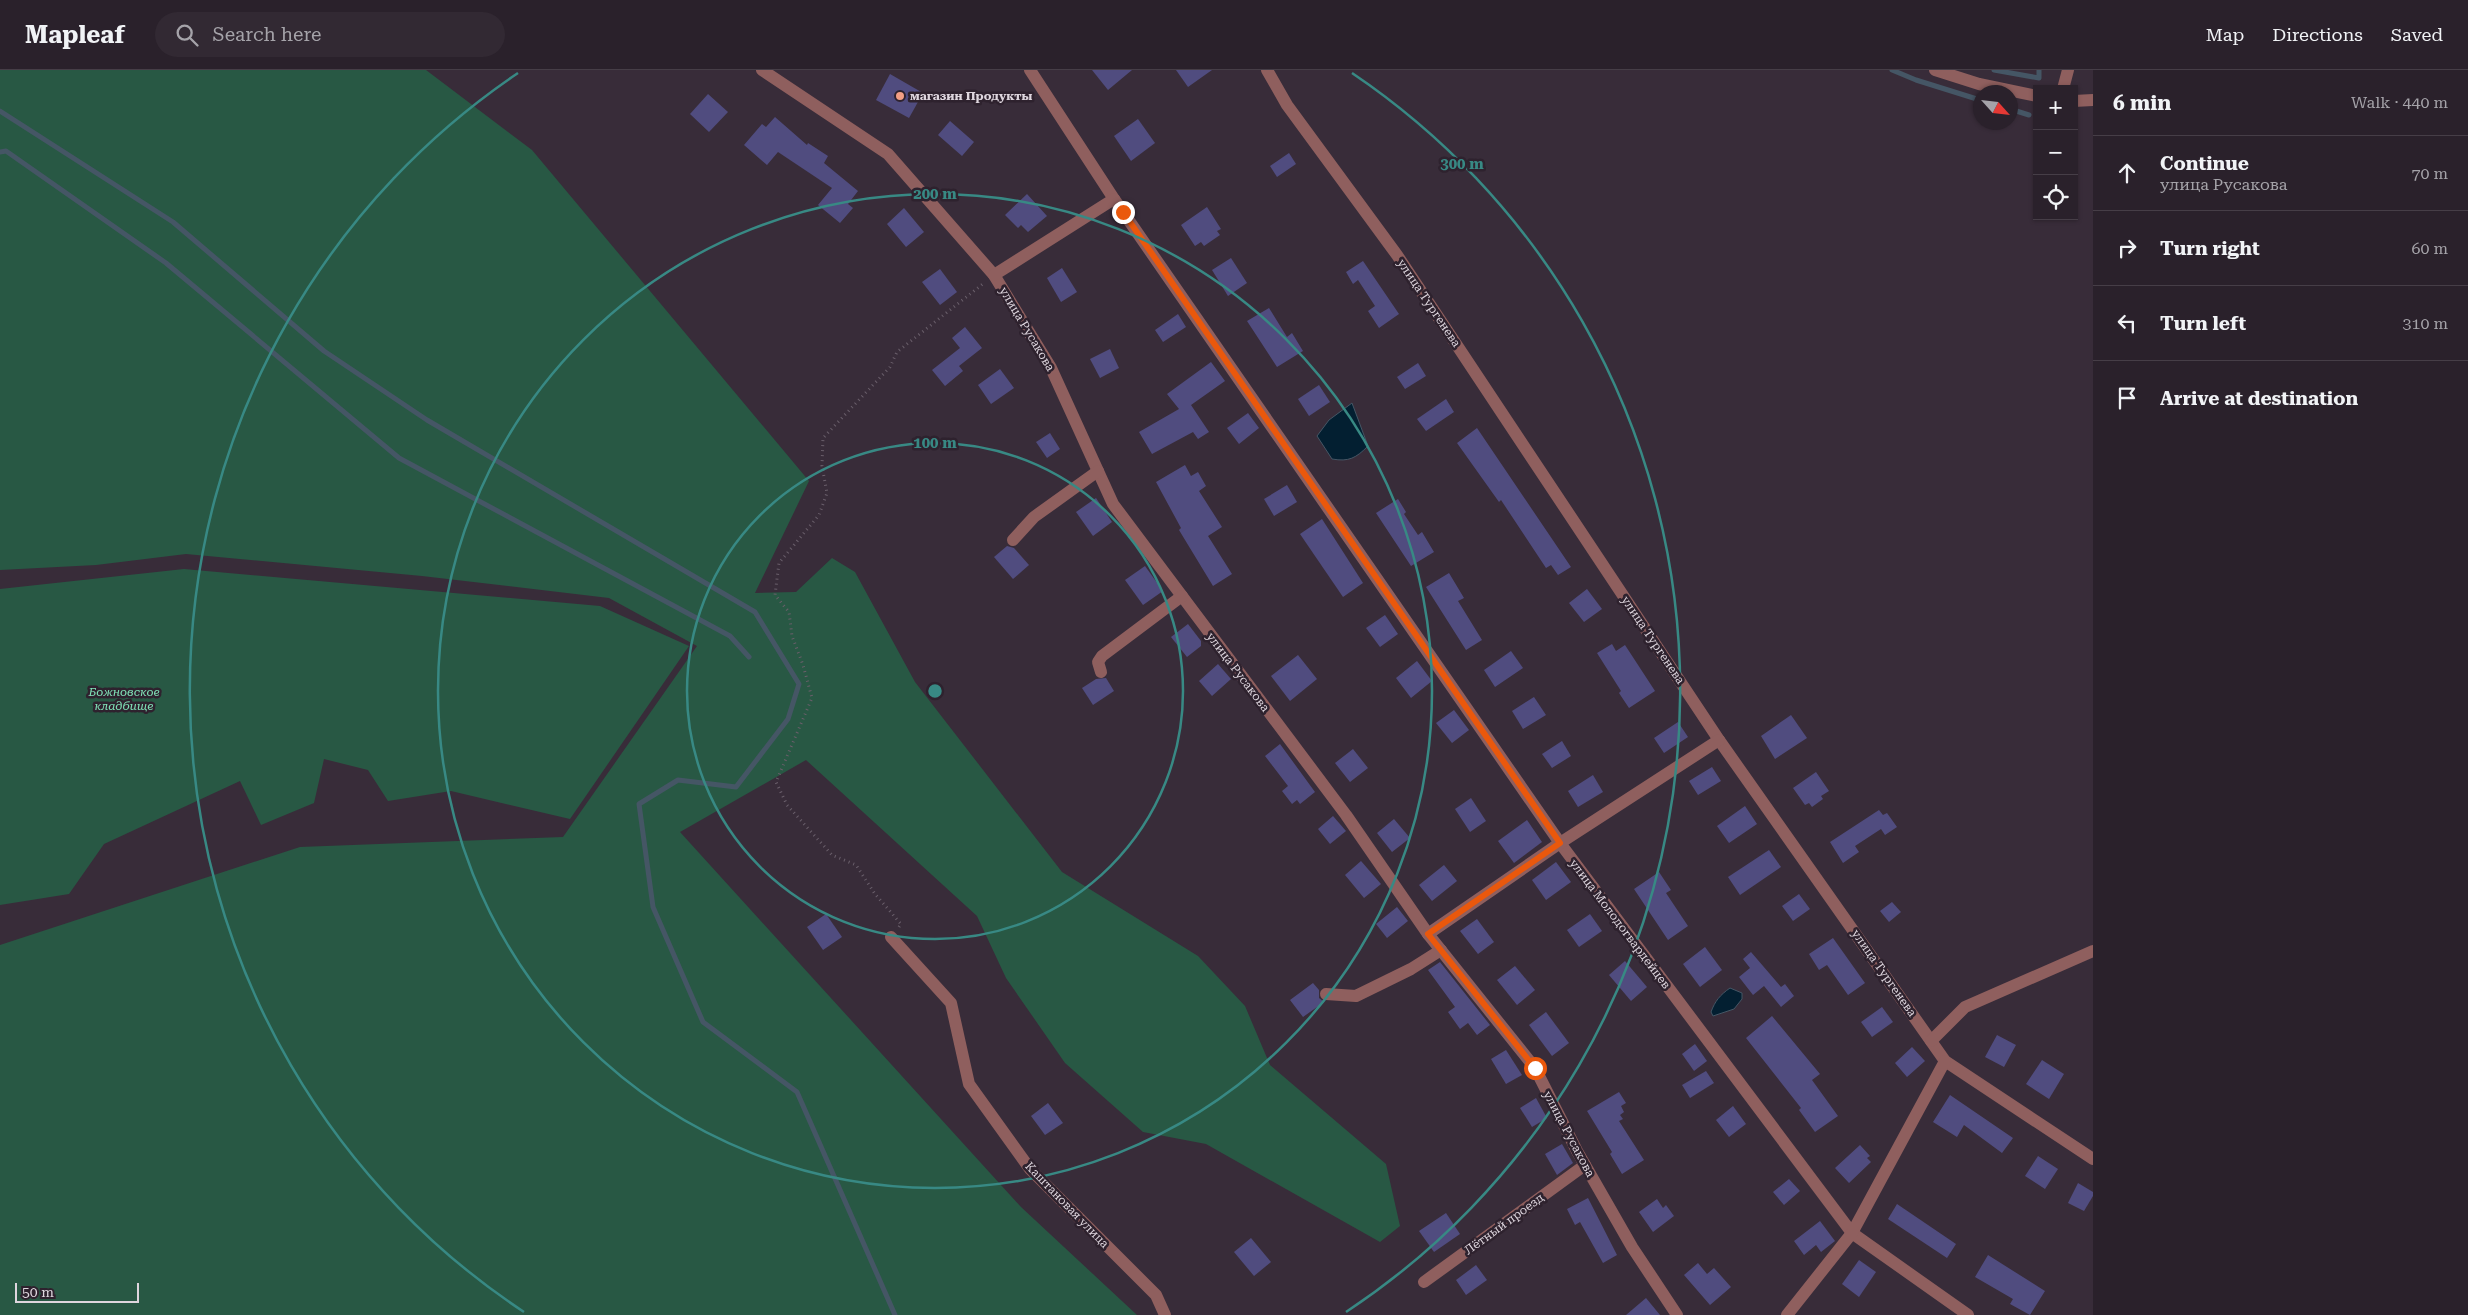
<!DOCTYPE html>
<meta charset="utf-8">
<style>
:root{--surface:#2a212b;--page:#322933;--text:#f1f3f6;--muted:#a5a3a9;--line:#463e47}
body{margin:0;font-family:"Roboto Serif",serif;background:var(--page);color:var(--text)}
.controls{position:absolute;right:15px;top:15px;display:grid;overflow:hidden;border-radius:0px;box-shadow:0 1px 4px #0004}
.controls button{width:45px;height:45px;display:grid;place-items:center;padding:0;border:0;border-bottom:1px solid var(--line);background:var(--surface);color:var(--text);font:25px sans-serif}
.compass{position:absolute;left:1973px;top:15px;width:45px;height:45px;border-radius:50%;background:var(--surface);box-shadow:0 1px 4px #0004;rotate:117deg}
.scale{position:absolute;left:15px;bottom:12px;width:124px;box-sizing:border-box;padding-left:5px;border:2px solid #ded6de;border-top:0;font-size:14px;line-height:18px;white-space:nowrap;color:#ded6de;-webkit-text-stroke:4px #2e222e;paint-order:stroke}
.stop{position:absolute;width:15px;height:15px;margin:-11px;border:4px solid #ea580c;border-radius:50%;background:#fff}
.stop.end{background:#ea580c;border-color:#fff;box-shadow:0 1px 5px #0008}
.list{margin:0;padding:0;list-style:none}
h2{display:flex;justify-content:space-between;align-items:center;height:65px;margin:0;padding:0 20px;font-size:21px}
h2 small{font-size:16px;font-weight:400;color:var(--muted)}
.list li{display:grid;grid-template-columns:32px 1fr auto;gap:15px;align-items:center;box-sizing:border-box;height:75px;padding:0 20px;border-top:1px solid var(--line)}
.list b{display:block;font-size:19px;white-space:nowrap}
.list p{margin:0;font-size:16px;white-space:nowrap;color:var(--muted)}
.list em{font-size:16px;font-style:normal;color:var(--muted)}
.icon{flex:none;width:28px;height:28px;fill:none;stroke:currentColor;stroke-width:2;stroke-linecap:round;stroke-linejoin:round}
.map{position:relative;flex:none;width:2093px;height:1245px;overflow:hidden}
header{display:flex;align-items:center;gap:30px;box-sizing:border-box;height:70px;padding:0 25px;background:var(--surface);border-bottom:1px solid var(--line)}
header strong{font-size:24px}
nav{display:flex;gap:28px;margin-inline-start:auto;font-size:18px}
.search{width:350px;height:45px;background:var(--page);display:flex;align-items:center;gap:12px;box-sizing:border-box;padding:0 18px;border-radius:28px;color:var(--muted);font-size:19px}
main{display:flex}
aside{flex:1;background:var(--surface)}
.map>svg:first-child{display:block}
.green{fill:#285844}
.water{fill:#031f31;stroke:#455665}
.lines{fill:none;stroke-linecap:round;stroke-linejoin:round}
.stream{stroke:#455665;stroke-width:5}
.building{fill:#504c7f}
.path{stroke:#6a5f6b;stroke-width:3;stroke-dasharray:1 4;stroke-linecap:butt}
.minor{stroke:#8f5f5e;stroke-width:12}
.route{stroke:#ea580c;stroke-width:6}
.ring{fill:none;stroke:#388984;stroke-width:2.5}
.poi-dot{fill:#f39f84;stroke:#2e222e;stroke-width:2}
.labels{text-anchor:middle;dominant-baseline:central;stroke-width:5;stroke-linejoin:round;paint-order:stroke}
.poi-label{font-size:12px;font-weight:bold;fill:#ded6de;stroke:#2e222e;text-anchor:start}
.street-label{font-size:12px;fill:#ded6de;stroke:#2e222e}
.park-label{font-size:12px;font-style:italic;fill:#80e3b8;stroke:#2e222e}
.centre{fill:#388984;stroke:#2e222e;stroke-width:2.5}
.ring-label{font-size:15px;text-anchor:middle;font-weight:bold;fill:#388984;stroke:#2e222e;stroke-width:5;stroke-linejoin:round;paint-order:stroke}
</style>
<header>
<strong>Mapleaf</strong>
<div class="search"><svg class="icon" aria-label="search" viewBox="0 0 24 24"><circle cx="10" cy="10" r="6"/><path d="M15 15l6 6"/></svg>Search here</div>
<nav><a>Map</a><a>Directions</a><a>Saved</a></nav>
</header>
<main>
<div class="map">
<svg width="2093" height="1245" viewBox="0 0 2093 1245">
<rect width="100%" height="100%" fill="#382c39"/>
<g class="green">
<polygon points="0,0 426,0 532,80 809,411 755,523 796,522 832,488 855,502 915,612 1062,802 1198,886 1245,936 1270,995 1386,1094 1400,1156 1380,1172 1206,1074 1143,1062 1065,993 1006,908 977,846 806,690 680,762 1021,1137 1137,1245 0,1245 0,875 300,777 563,767 697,576 609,528 422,506 186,484 96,495 0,500"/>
<polygon points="184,499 600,536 689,576 570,749 451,721 388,731 368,700 324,689 314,733 261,755 240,711 104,774 69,824 0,835 0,519"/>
</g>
<g class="water">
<path d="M1352,333L1368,376C1356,388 1349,392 1332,389L1317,366L1329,350Z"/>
<path d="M1730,918L1742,923V929L1734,939L1713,946L1711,942C1715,931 1720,925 1730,918Z"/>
</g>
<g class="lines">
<g class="stream">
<polyline points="1892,0 1916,10 1980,30"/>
<polyline points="1994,0 2039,8 2039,0"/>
<polyline points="2010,39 2029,45"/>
<polyline points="0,41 173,152 324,281 427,350 755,542 799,614 788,649 736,717 678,710 639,734 653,837 703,952 797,1022 895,1245"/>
<polyline points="0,82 6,81 166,193 399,388 730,566 749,587"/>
</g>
</g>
<g class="building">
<polygon points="1092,0 1132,0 1108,20"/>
<polygon points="1176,0 1212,0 1188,17"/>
<polygon points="890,4 923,23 909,48 876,30"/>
<polygon points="708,24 728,42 709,62 690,44"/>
<polygon points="775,47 807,75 808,73 828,86 824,93 858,121 848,134 853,138 840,153 818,135 832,118 778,82 767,95 744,75 762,54 766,57"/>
<polygon points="1138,49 1155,73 1131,91 1114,66"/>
<polygon points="950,51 974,72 962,86 938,65"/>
<polygon points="1289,83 1296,94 1277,107 1270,96"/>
<polygon points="1027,124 1047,146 1028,162 1021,155 1018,158 1005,145"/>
<polygon points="1207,137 1221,159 1217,161 1220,165 1204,176 1201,172 1195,176 1181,155"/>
<polygon points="904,138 924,162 906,177 887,154"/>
<polygon points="1231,188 1247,213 1228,226 1212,200"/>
<polygon points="1363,191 1399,244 1379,258 1368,241 1375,236 1358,210 1353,214 1346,202"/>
<polygon points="1062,198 1077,222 1061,232 1047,208"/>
<polygon points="940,199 957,222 940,235 922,212"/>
<polygon points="1269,238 1287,267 1292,263 1303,281 1277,297 1247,251"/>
<polygon points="1178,244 1186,257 1163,272 1155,260"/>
<polygon points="965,257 982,278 959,296 963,301 945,316 932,300 960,278 952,268"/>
<polygon points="1110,279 1119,298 1100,308 1090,289"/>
<polygon points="1211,292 1225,311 1191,335 1209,362 1198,369 1193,362 1152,384 1139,362 1179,339 1167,324"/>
<polygon points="1418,293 1426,306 1405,319 1397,307"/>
<polygon points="1000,299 1014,318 991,334 978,315"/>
<polygon points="1319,315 1330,332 1309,346 1298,329"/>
<polygon points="1446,329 1454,342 1426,361 1417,349"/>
<polygon points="1248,343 1259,358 1239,374 1227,358"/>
<polygon points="1477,358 1571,497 1558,505 1551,495 1546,498 1501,430 1499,432 1457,373"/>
<polygon points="1050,363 1060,379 1047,388 1036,372"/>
<polygon points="1185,395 1191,406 1198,402 1206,416 1199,421 1222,457 1208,466 1232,504 1213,516 1179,460 1181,458 1156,412"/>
<polygon points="1287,415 1297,432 1274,446 1264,429"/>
<polygon points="1096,428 1112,452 1093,466 1076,442"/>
<polygon points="1398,429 1406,442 1404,444 1418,465 1422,462 1434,482 1411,496 1376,443"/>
<polygon points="1322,449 1363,513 1343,527 1300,464"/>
<polygon points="1007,476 1014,478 1029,495 1013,509 994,487"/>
<polygon points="1145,496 1163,521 1143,535 1125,510"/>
<polygon points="1449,503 1464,528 1458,531 1482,570 1466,580 1426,517"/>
<polygon points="1587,519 1602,539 1584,552 1569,533"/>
<polygon points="1385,545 1398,564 1380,577 1366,558"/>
<polygon points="1188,554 1201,571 1201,576 1187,587 1171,567"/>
<polygon points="1612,574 1616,581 1625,575 1655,621 1629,638 1619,623 1621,621 1597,583"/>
<polygon points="1511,581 1523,598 1495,617 1484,600"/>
<polygon points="1298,585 1317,609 1290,631 1271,606"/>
<polygon points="1417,591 1432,611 1411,628 1396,608"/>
<polygon points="1218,594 1231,609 1212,626 1199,611"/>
<polygon points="1106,608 1114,621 1093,635 1082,618 1096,609"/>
<polygon points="1534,627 1546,645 1523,659 1512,641"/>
<polygon points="1454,640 1469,660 1452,673 1436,653"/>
<polygon points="1791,645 1807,668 1775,689 1761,666"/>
<polygon points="1678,652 1688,667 1664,683 1654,668"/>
<polygon points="1562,671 1571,686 1552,698 1542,684"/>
<polygon points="1280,674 1315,722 1300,734 1297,730 1292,734 1282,721 1288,716 1265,686"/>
<polygon points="1353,679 1368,698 1350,712 1335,693"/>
<polygon points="1712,697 1721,711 1698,725 1689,711"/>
<polygon points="1816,702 1829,721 1821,726 1823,729 1812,737 1809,733 1805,735 1793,718"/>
<polygon points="1593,705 1603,722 1578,737 1568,721"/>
<polygon points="1471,728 1486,751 1470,762 1455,739"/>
<polygon points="1745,736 1757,754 1729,773 1717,756"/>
<polygon points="1879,740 1883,745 1887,743 1897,757 1885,765 1881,759 1855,776 1859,782 1843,793 1830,772"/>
<polygon points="1333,746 1346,761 1330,774 1318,759"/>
<polygon points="1394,749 1410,768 1392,782 1377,763"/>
<polygon points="1527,750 1542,772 1514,793 1498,771"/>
<polygon points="1769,780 1781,797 1740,825 1728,807"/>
<polygon points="1361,791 1381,814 1364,828 1345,805"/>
<polygon points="1556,792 1571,812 1546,830 1532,810"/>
<polygon points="1444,795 1457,811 1432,831 1419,815"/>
<polygon points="1659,802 1671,820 1666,823 1688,856 1668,870 1634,819"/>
<polygon points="1799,824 1810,839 1793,851 1782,836"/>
<polygon points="1892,832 1901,842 1889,852 1880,841"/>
<polygon points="1397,837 1408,851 1387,868 1376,854"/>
<polygon points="826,844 842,867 823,880 807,857"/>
<polygon points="1590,844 1602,861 1579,877 1567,860"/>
<polygon points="1477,849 1494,872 1478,884 1460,861"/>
<polygon points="1833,868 1865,913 1848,925 1827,895 1819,900 1809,884"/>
<polygon points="1705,877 1722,900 1700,917 1683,894"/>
<polygon points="1751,882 1781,917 1785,914 1794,926 1781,937 1764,916 1753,925 1739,907 1750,898 1743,889"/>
<polygon points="1625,891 1647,917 1631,931 1609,905"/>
<polygon points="1440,892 1490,955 1477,965 1468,953 1460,959 1448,942 1455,937 1428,900"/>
<polygon points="1515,896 1535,920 1517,935 1497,910"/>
<polygon points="1313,913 1319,920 1319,928 1324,932 1303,947 1290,930"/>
<polygon points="1882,937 1893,952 1872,967 1861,952"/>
<polygon points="1546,942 1569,973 1552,986 1529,955"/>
<polygon points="1772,946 1820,1004 1812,1010 1838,1046 1815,1062 1799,1040 1801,1038 1746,968"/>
<polygon points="1997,965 2016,975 2004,997 1985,987"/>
<polygon points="1695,974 1707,991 1694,1001 1682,984"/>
<polygon points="1912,977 1925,991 1907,1007 1895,993"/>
<polygon points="1506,980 1522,1005 1506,1014 1491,989"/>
<polygon points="2042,990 2064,1004 2049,1029 2026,1014"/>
<polygon points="1706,1001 1714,1013 1690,1028 1682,1015"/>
<polygon points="1619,1022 1626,1033 1621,1036 1624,1042 1620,1045 1623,1049 1619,1051 1644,1090 1622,1104 1610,1084 1612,1082 1587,1041"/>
<polygon points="1950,1025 2013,1068 2002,1083 1964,1055 1957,1067 1933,1052"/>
<polygon points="1536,1028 1547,1048 1532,1057 1520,1038"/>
<polygon points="1048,1033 1063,1053 1045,1065 1031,1046"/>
<polygon points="1733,1036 1746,1054 1729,1067 1716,1050"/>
<polygon points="1562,1074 1573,1093 1557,1105 1545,1084"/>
<polygon points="1860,1075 1870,1086 1867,1088 1871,1092 1849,1113 1835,1098"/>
<polygon points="2038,1086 2058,1099 2045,1119 2025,1106"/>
<polygon points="1789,1109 1800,1121 1784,1135 1773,1122"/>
<polygon points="2078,1113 2093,1122 2093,1126 2084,1141 2068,1133"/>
<polygon points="1588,1128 1617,1185 1603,1193 1580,1152 1575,1155 1567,1139"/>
<polygon points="1657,1129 1663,1138 1666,1135 1674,1146 1653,1162 1639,1142"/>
<polygon points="1897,1134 1956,1174 1947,1188 1888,1149"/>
<polygon points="1446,1143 1460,1164 1434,1182 1419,1161"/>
<polygon points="1820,1151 1835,1171 1821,1182 1816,1175 1804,1185 1794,1171"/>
<polygon points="1251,1168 1271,1192 1254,1206 1234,1182"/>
<polygon points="1988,1185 2045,1221 2030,1245 2010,1234 2013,1229 1975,1207"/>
<polygon points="1859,1190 1876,1202 1859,1227 1842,1214"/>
<polygon points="1698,1193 1707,1204 1714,1198 1731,1217 1710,1235 1684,1205"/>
<polygon points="1476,1195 1487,1210 1466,1225 1456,1210"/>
<polygon points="1646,1228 1660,1245 1626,1245"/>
</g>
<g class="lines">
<polyline class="path" points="899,857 901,854 875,824 856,795 832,785 787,735 776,712 812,628 803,595 792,566 789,542 775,525 779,493 819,445 827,423 822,396 823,368 890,297 897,282 984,213"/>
<g class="minor">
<polyline points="762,0 888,84 994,205 1051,298 1113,434 1346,745 1428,864 1535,998 1577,1081 1632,1177 1677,1245"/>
<polyline points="1030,0 1114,129 1560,773 1852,1163 1968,1245"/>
<polyline points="1267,0 1287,35 1397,185 1719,670 1945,991 2093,1089"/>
<polyline points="1935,0 1979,14 2037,26"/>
<polyline points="2063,19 2068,0"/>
<polyline points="2074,31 2093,30"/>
<polyline points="994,205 1114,129"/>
<polyline points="1013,470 1034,447 1098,401"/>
<polyline points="1101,602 1098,592 1102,586 1182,526"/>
<polyline points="1428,864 1560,773 1719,670"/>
<polyline points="891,867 951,933 969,1014 1030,1099 1156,1225 1165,1245"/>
<polyline points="1326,924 1356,926 1411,899 1441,880"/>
<polyline points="1931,971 1965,937 2093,881"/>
<polyline points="1424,1212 1585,1095"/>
<polyline points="1787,1245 1852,1163 1945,991"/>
</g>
</g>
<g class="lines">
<polyline class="route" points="1123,142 1560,773 1428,864 1535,998"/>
</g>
<g class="ring">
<circle cx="935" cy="621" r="248"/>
<circle cx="935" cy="621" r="497"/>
<path d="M524 1242A745 745 0 0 1 518 3M1352 3A745 745 0 0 1 1346 1242"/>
</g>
<circle class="poi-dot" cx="900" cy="26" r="5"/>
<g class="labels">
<g class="poi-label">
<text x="910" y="26">магазин Продукты</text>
</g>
<g class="street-label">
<text transform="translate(1429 233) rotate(56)">улица Тургенева</text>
<text transform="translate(1027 259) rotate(59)">улица Русакова</text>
<text transform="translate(1653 570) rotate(56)">улица Тургенева</text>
<text transform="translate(1238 602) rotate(53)">улица Русакова</text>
<text transform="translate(1620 854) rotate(53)">улица Молодогвардейцев</text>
<text transform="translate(1884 903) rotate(55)">улица Тургенева</text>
<text transform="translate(1569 1064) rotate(62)">улица Русакова</text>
<text transform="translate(1067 1135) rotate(46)">Каштановая улица</text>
<text transform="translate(1504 1154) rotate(-36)">Лётный проезд</text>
</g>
<g class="park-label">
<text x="124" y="622">Божновское<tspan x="124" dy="14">кладбище</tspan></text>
</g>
</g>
<circle cx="935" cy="621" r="8" class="centre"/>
<g class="ring-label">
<text x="1462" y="99">300 m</text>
<text x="935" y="129">200 m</text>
<text x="935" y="378">100 m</text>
</g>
</svg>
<div class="controls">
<button>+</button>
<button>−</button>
<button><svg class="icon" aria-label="locate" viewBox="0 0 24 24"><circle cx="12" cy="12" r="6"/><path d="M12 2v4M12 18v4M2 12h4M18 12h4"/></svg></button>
</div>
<svg class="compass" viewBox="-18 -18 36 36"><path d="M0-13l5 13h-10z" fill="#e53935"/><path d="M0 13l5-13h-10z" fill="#a5a3a9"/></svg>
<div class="scale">50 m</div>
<div class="stop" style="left:1535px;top:998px"></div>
<div class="stop end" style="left:1123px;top:142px"></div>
</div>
<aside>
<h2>6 min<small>Walk · 440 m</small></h2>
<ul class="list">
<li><svg class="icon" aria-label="ahead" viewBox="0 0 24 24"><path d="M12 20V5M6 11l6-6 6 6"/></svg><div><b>Continue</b><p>улица Русакова</p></div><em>70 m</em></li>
<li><svg class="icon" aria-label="right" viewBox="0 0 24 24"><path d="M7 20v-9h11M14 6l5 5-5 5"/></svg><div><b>Turn right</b></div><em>60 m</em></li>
<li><svg class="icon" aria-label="left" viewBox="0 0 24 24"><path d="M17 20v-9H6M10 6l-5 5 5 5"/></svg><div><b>Turn left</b></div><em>310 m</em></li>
<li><svg class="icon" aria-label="arrive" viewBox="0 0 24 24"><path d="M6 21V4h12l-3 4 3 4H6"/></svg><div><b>Arrive at destination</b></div></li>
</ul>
</aside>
</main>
